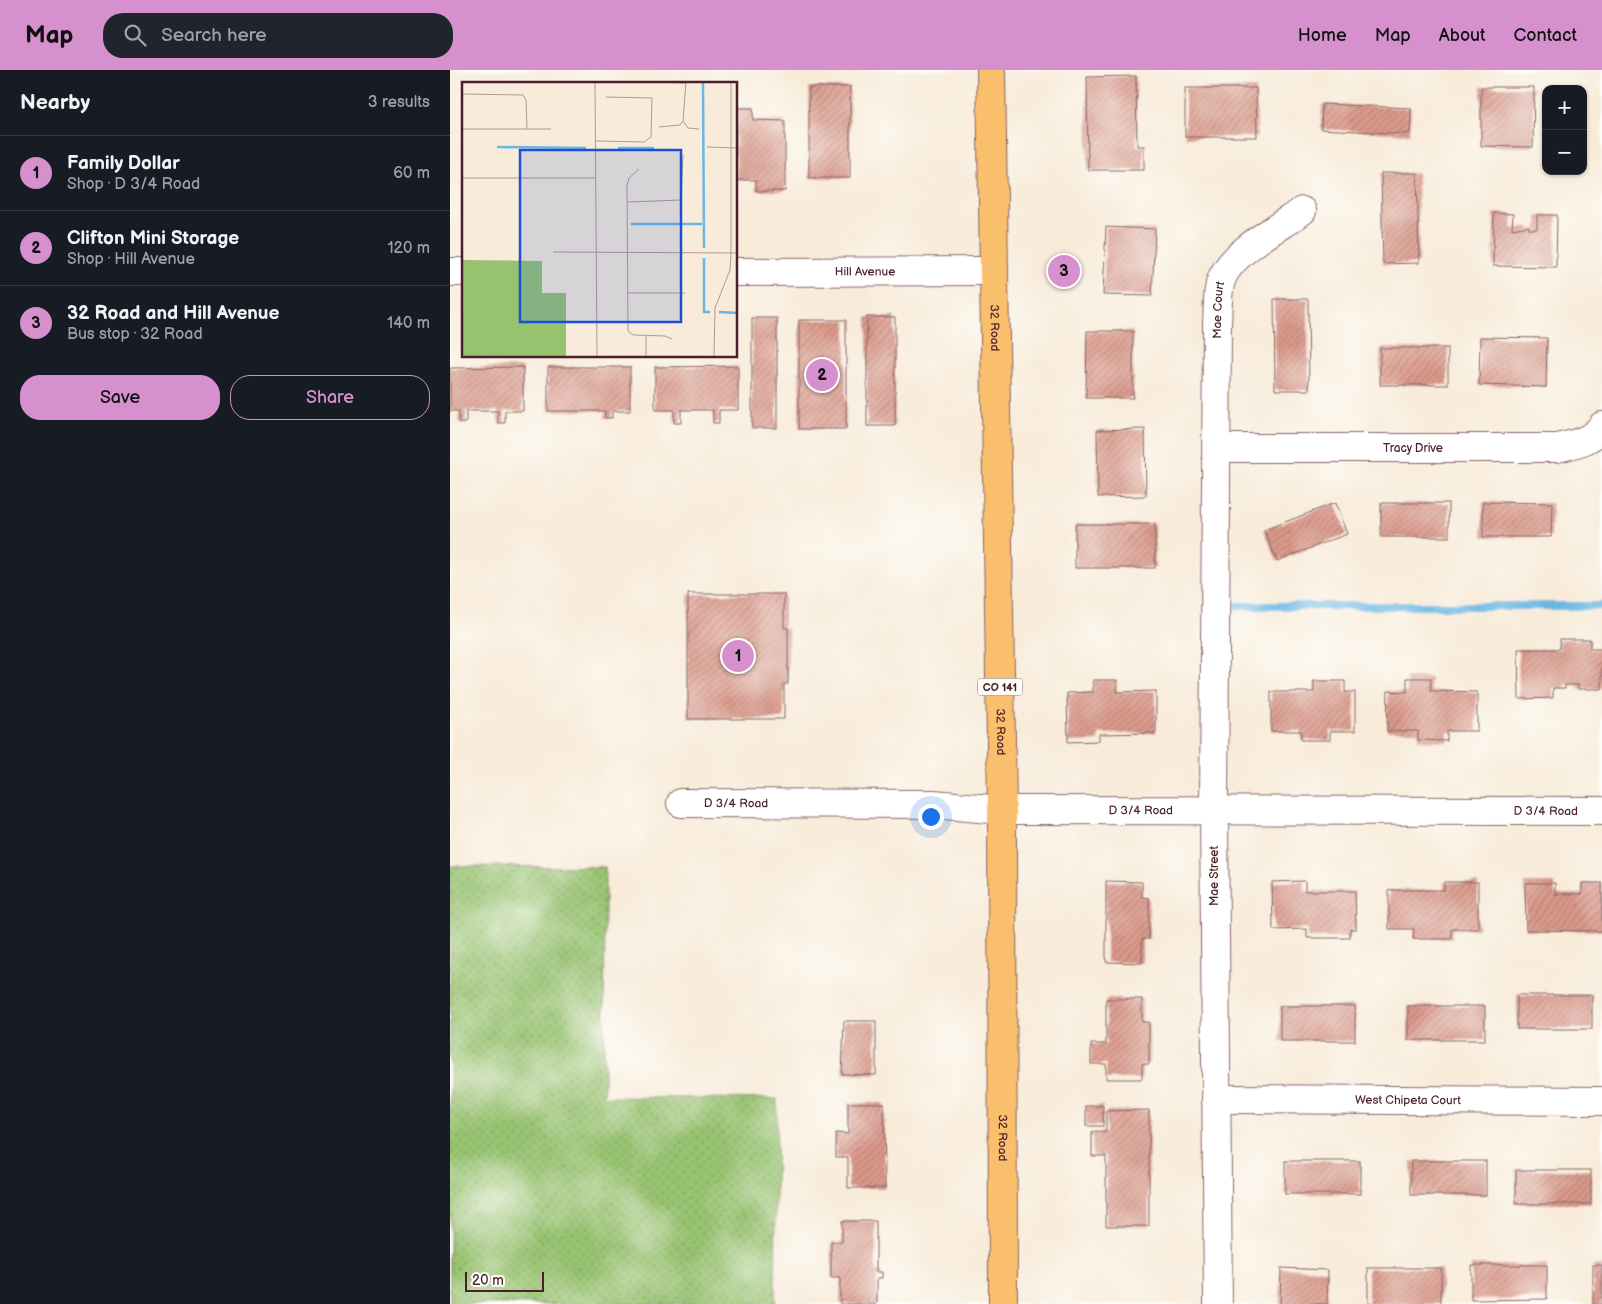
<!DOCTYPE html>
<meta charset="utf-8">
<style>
:root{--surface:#171b24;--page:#20242c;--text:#f1f3f6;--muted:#9ea1a6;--line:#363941;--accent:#d690ce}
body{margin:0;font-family:"Balsamiq Sans",sans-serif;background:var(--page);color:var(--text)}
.controls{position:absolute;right:15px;top:15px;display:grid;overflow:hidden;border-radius:10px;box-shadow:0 1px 4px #0004}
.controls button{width:45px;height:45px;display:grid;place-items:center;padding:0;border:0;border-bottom:1px solid var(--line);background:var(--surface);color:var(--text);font:25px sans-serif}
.scale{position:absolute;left:15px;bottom:12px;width:79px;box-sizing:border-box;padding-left:5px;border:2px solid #4a1f2b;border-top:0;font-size:14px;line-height:18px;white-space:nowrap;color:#4a1f2b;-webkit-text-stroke:4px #fdfcf7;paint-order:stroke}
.you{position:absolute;left:480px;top:746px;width:18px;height:18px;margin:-12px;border:4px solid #fff;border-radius:50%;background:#1a73e8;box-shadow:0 0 0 8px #1a73e833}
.badge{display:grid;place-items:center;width:32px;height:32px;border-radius:50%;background:var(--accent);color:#111;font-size:16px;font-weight:700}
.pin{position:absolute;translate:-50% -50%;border:2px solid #fff;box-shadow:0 1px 5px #0006}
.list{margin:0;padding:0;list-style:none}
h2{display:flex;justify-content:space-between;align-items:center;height:65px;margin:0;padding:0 20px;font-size:21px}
h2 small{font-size:16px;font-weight:400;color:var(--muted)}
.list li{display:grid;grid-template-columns:32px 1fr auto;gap:15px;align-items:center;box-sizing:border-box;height:75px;padding:0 20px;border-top:1px solid var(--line)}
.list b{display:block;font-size:19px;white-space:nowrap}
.list p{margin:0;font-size:16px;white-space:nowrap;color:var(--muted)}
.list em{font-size:16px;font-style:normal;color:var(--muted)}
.actions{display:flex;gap:10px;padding:15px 20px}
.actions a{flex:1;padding:11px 0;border:1px solid var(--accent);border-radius:20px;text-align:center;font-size:18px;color:var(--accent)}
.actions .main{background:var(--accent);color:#111}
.icon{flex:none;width:28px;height:28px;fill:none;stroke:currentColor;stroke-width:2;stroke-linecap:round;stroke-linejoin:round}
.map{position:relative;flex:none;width:1152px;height:1234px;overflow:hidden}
header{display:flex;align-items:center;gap:30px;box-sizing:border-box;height:70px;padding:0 25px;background:var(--accent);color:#111}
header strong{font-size:24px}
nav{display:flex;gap:28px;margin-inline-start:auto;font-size:18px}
.search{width:350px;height:45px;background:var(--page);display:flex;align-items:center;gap:12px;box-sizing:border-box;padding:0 18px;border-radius:20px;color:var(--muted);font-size:19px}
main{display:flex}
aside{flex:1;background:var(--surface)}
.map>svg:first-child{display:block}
.grass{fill:url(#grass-dots);stroke:#70714e}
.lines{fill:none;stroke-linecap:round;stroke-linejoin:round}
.stream{stroke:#69b7e3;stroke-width:8}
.building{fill:url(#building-hatch)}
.street-casing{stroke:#876668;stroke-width:30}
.primary-casing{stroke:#876668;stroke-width:30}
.street{stroke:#fff;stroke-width:28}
.primary{stroke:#f9bf6d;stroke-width:28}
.labels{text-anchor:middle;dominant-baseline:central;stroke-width:4;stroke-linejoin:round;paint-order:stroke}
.shield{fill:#fdfcf7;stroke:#806168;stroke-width:1}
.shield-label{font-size:11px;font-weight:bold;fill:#4a1f2b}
.street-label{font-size:12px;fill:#4a1f2b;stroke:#fdfcf7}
.inset-river{fill:none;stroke:#69b7e3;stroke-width:2.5}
.inset-road{fill:none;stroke:#b29993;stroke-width:1}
.view{fill:#1d4ed8;fill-opacity:0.15;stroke:#1d4ed8;stroke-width:2.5}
.inset-edge{fill:none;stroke:#4a1f2b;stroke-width:2.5}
</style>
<header>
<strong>Map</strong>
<div class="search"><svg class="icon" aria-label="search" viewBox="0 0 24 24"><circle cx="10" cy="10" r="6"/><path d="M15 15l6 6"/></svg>Search here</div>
<nav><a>Home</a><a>Map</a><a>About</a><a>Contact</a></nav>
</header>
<main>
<aside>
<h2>Nearby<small>3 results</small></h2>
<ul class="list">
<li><span class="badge">1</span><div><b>Family Dollar</b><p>Shop · D 3/4 Road</p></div><em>60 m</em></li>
<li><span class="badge">2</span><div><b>Clifton Mini Storage</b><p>Shop · Hill Avenue</p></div><em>120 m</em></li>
<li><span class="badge">3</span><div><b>32 Road and Hill Avenue</b><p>Bus stop · 32 Road</p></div><em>140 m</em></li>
</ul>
<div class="actions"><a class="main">Save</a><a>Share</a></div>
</aside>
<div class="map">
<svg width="1152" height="1234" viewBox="0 0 1152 1234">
<defs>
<pattern id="grass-dots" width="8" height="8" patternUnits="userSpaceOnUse" patternTransform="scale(1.25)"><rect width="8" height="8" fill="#97c371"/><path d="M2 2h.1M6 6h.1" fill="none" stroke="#7d9e5d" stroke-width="1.8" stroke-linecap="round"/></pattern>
<pattern id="building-hatch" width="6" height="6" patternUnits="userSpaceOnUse" patternTransform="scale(1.25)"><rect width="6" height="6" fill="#db9a8b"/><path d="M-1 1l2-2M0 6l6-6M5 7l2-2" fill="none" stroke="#b47d72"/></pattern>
</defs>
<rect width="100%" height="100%" fill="#fdfcf7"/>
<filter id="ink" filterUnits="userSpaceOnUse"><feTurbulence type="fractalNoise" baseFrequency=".02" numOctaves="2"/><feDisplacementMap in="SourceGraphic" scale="10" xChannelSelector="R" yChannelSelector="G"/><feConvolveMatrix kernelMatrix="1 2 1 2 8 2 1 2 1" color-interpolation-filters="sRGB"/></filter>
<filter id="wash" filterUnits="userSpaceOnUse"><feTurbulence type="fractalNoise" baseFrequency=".0096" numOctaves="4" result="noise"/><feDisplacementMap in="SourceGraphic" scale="20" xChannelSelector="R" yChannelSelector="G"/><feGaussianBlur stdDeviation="1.12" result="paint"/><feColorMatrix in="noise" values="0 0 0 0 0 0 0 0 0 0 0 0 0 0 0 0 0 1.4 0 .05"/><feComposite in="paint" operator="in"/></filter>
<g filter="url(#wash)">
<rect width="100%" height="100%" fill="#f8ebd9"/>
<polygon class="grass" points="0,796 155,797 154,1027 327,1029 325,1234 0,1234"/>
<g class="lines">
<polyline class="stream" points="789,536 1152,536"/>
</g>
<g id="blocks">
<g class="building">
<polygon points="686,6 687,76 694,76 694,100 638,100 637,7"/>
<rect x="359" y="17" width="41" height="91"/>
<polygon points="1031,17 1084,17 1083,77 1031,76"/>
<polygon points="735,18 806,18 807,67 735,67"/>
<polygon points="872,34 961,38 960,64 871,59"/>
<polygon points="286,38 303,38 303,50 335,51 335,121 306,121 306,110 286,110"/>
<polygon points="931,103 967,103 969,193 933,194"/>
<polygon points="1044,143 1063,144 1062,159 1079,156 1079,159 1087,159 1087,145 1107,145 1106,197 1043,196"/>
<polygon points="656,157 705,159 702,226 653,225"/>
<polygon points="824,229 858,229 859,320 825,320"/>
<rect x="417" y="247" width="28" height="109"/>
<rect x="302" y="248" width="25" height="110"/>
<rect x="349" y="250" width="47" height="109"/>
<polygon points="637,261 683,261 683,328 636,328"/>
<polygon points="1030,267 1097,268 1096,317 1029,315"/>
<rect x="930" y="278" width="68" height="37"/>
<polygon points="288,296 288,340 269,340 269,353 263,353 263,340 231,340 231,353 224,353 224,340 205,340 205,297"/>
<polygon points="73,297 73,341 55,341 55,353 48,353 48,341 16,341 16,353 9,353 9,341 0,341 0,298"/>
<polygon points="98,297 180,297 180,341 162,341 162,348 155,348 155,341 98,341"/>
<polygon points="695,359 696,426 648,427 647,360"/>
<polygon points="1033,432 1102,433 1101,467 1033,467"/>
<polygon points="885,433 897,464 827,491 814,460"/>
<rect x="931" y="433" width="68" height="34"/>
<rect x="625" y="454" width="80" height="44"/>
<polygon points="238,524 334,524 334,558 338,558 338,614 334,614 334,649 238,649"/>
<polygon points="1110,569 1140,569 1140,579 1152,579 1152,619 1128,619 1128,615 1115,615 1115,618 1103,618 1103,628 1069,629 1068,579 1110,579"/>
<polygon points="957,608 981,608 981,621 1027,622 1027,661 997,661 997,671 968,670 968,661 937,661 938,621 957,622"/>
<polygon points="643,610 667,610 667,622 706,621 706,663 649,664 649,671 618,672 617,623 643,622"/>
<polygon points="864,611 895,611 895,622 905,622 905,661 880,661 880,670 851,670 851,661 821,661 821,622 864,622"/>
<polygon points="656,811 692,812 692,827 699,828 699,869 692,869 692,893 656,892"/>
<polygon points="855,811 855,821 905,821 906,859 900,859 900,868 857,868 857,859 823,860 822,812"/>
<polygon points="994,812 1028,812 1028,859 1002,859 1002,869 963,869 964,859 939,859 939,820 994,820"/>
<polygon points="1075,813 1105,813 1105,824 1132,824 1132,813 1152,813 1152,861 1076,860"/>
<rect x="1067" y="925" width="75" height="34"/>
<polygon points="656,929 692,929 692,952 699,952 699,994 692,994 692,1009 656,1009 656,994 641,994 641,974 656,974"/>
<rect x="830" y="936" width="75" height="35"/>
<rect x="958" y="936" width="77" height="34"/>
<polygon points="394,951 426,951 426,1005 392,1004"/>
<polygon points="398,1033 434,1033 435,1118 398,1118 398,1087 386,1087 386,1063 398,1064"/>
<rect x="636" y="1036" width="17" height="20"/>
<polygon points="699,1040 699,1156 656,1156 656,1086 642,1086 642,1062 656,1062 656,1041"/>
<rect x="835" y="1091" width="75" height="33"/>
<rect x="961" y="1091" width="75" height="34"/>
<rect x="1066" y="1100" width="75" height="34"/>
<polygon points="392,1151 426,1151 426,1202 432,1202 432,1208 427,1208 427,1234 390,1234 390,1208 381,1208 381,1172 392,1172"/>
<polygon points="1021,1195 1097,1195 1097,1229 1021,1230"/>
<rect x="1143" y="1195" width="9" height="39"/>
<polygon points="831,1198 878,1200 877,1234 830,1234"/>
<rect x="918" y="1198" width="73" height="36"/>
</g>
</g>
</g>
<g filter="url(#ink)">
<use href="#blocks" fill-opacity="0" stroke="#876668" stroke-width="1"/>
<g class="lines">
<defs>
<g id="street">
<polyline points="0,202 14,202"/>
<path id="s1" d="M286,202L543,201"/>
<path id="s2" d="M767,378H1107C1124,374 1142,371 1152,356"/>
<path id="s3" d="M231,733L483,734L552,740L1152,741"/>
<path id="s4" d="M766,1029L1152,1031"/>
<path id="s5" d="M768,1234L764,740L767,253C768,241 767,226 770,214C777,184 828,158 852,141"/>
</g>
<g id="primary">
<path id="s6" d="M541,0L552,740L553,1234"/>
</g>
</defs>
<use href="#street" class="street-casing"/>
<use href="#primary" class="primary-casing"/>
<use href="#street" class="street"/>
<use href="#primary" class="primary"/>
</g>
</g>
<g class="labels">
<rect class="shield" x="527.5" y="608.5" width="45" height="17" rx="4"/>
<g class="shield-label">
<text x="550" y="617">CO 141</text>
</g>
<g class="street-label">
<text stroke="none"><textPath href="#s1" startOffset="129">Hill Avenue</textPath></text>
<text stroke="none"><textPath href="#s5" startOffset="994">Mae Court</textPath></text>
<text stroke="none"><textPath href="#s6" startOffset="258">32 Road</textPath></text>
<text stroke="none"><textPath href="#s2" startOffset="196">Tracy Drive</textPath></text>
<text stroke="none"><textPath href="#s6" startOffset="662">32 Road</textPath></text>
<text stroke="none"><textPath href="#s3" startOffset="55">D 3/4 Road</textPath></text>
<text stroke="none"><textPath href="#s3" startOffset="460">D 3/4 Road</textPath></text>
<text stroke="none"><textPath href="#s3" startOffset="865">D 3/4 Road</textPath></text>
<text transform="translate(764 806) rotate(-90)">Mae Street</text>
<text stroke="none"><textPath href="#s4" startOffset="192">West Chipeta Court</textPath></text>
<text stroke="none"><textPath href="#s6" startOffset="1068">32 Road</textPath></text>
</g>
</g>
<g transform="translate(12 12)">
<rect width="275" height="275" fill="#f8ebd9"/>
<path d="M0,178L80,179V211H104V275H0Z" fill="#97c371"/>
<path class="inset-river" d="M241,0L242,166M35,65L124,66M156,66H192M169,142H240M242,176V230H248M257,230L275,231"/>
<path class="inset-road" d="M133,0L135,275M185,0L224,1M0,12L61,13L64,18L65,47M221,39L224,0M221,39L226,46L237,47M197,45L218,43L221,39M0,47H89M134,59L182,60L189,55L190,16L144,15M245,65L275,66M177,87L167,96L165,103L166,249L171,253L203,254L210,257M0,96H134M166,120L219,118L221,73M91,170L275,171M165,211H223M184,275V254M252,275L253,226L268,188L269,171V0"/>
<path class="view" d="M58,68H219V240H58Z"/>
<rect width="275" height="275" class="inset-edge"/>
</g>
</svg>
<div class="controls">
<button>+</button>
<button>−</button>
</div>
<div class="scale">20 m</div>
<div class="you"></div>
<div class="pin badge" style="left:288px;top:586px">1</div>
<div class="pin badge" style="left:372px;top:305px">2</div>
<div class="pin badge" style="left:614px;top:201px">3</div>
</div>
</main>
